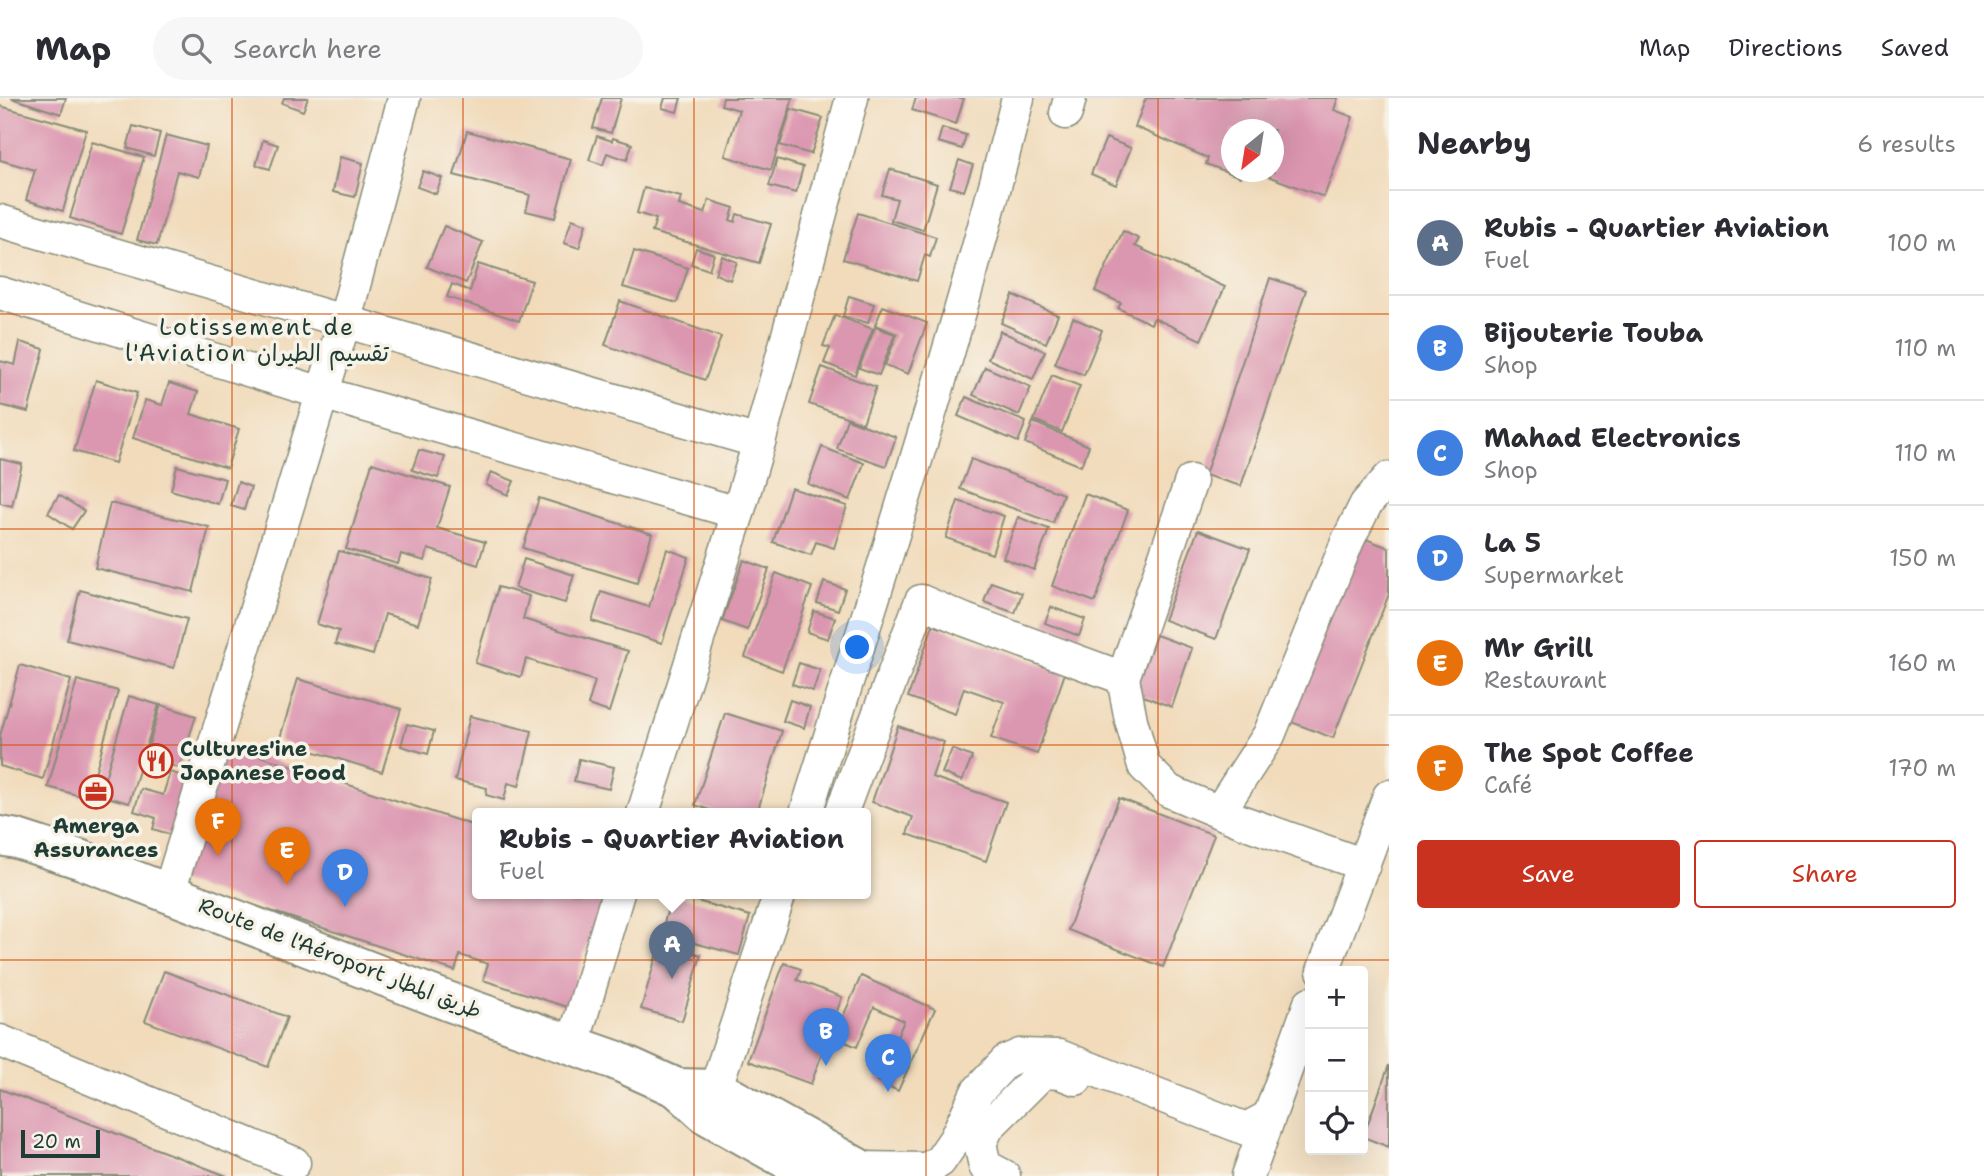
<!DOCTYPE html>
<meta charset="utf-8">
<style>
:root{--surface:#fff;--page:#f7f7f7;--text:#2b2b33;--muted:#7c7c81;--line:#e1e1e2;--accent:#c8321e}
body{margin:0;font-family:"Shantell Sans","Playpen Sans Arabic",sans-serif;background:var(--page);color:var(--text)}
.controls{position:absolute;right:21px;bottom:21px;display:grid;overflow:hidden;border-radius:7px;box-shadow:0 7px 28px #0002}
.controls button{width:63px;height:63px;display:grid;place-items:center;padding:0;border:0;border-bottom:2px solid var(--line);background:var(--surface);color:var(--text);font:35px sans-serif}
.compass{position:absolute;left:1221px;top:21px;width:63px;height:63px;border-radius:50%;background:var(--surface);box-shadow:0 7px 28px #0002;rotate:210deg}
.scale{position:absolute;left:21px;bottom:18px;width:79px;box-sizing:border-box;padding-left:7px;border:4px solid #1f3d34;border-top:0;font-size:19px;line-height:24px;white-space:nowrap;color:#1f3d34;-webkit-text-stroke:5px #f7f3e8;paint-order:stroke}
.you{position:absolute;left:858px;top:550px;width:24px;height:24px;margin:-18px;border:5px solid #fff;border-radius:50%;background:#1a73e8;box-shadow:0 0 0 10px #1a73e833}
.badge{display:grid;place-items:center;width:46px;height:46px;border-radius:50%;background:var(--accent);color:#fff;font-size:23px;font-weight:700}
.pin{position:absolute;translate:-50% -58px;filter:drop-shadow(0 2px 4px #0008)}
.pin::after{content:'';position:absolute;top:37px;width:24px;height:21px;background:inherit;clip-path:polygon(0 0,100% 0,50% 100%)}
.popup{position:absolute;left:472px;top:710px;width:399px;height:91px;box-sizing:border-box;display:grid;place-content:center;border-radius:7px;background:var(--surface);filter:drop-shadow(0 2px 5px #0005);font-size:23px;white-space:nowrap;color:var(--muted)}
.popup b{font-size:26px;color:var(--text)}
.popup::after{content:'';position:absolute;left:50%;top:100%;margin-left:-14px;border:14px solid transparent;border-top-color:var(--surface)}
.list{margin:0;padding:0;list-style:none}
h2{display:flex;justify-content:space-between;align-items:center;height:91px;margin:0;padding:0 28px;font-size:30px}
h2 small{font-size:23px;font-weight:400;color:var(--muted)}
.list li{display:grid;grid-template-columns:46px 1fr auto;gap:21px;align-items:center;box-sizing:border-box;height:105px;padding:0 28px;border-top:2px solid var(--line)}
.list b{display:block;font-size:26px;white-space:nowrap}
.list p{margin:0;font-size:23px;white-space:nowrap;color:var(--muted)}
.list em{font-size:23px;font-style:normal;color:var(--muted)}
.actions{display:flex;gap:14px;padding:21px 28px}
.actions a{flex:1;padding:16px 0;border:2px solid var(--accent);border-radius:7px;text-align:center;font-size:24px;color:var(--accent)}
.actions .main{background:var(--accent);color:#fff}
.icon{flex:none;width:38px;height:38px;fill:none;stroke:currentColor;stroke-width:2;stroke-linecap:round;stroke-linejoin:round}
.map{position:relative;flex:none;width:1389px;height:1078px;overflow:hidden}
header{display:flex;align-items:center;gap:42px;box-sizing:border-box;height:98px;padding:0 35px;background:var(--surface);border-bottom:2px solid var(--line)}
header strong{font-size:33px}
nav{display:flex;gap:38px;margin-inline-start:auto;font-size:24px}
.search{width:490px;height:63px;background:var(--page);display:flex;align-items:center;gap:18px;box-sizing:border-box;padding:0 24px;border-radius:38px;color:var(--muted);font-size:26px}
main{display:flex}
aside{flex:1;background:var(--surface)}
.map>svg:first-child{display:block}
.building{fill:#db96b0}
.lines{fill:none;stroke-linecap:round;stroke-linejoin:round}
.minor-casing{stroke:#888c78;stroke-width:35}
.major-casing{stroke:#888c78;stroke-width:42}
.minor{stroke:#fff;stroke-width:32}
.major{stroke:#fff;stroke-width:38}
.grid{fill:none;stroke:#d45610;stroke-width:2;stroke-opacity:0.55}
.labels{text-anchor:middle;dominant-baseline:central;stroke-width:7;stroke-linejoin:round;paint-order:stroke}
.poi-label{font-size:21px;font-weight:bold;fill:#1f3d34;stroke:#f7f3e8;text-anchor:start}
.street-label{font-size:21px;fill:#1f3d34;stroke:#f7f3e8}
.neighbourhood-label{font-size:23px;letter-spacing:2px;fill:#1f3d34;stroke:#f7f3e8}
</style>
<header>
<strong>Map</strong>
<div class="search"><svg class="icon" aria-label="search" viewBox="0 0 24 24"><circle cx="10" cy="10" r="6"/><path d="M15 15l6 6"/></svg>Search here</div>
<nav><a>Map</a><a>Directions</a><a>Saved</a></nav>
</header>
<main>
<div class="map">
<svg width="1389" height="1078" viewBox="0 0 1389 1078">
<rect width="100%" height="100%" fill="#f7f3e8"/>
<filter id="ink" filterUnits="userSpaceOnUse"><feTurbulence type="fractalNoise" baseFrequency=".0143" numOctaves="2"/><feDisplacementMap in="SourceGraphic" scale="14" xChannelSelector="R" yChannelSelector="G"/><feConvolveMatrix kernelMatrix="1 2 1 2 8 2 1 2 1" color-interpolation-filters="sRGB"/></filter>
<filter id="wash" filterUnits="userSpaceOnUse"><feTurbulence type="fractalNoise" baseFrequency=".00686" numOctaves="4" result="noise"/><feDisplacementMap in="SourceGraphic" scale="28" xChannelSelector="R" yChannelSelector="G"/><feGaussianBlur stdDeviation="1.57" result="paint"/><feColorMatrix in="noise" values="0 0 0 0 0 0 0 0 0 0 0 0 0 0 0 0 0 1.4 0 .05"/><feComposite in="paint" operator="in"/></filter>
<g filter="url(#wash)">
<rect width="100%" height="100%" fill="#f1dbbb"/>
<g id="blocks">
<g class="building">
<polygon points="11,0 66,0 61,16"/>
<polygon points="284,0 308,0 303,13 282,5"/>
<polygon points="602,0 621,0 611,35 593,30"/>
<polygon points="665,0 681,0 677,14 662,10"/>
<polygon points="723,0 793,0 771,72 725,58 739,12 721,7"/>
<polygon points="916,0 964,0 956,26 912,12"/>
<polygon points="1146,0 1338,0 1334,12 1353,19 1324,99 1257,74 1274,74 1274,32 1232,32 1232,74 1242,74 1240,79 1206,66 1208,60 1135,29"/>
<polygon points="0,8 86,32 63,113 26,102 35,72 0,62"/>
<polygon points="791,11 823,20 811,56 780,47"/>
<polygon points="133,28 160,35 154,58 127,50"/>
<polygon points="942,30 966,37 962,51 938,44"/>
<polygon points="467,33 571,61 555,120 526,113 530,97 454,77"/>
<polygon points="166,37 207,48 199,79 177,73 157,147 137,142"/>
<polygon points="597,38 612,43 613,40 632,46 627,62 607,55 603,67 589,62"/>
<polygon points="1106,40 1131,50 1116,87 1091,76"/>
<polygon points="263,42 278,47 270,71 256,67"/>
<polygon points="92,44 144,59 121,136 70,120"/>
<polygon points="340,59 363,65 355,99 333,94"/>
<polygon points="777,61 803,69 796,95 769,88"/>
<polygon points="959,62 973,67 964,93 950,89"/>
<polygon points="890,71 937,86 923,132 891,122 897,101 882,97"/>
<polygon points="423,73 442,80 436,96 417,89"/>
<polygon points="644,90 681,99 679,107 705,115 709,102 734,110 730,122 735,124 737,116 771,126 759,165 652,134 656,121 637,115"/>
<polygon points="858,115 936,139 930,159 925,157 917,183 843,161"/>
<polygon points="572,121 586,126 579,150 564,145"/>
<polygon points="444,128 483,144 466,185 427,169"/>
<polygon points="1123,133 1139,141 1135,148 1225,189 1201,242 1154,220 1151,226 1118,210 1121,205 1095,193"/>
<polygon points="696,150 714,156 709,172 691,166"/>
<polygon points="634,153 688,170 677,205 623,189"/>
<polygon points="722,158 737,164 730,182 715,176"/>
<polygon points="478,166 532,183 519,223 447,199 452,186 470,193"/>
<polygon points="1270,180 1306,192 1241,388 1205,377"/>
<polygon points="1013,197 1058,217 1046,245 1001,225"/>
<polygon points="849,198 874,206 868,225 843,218"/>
<polygon points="620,203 721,239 705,282 605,247"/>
<polygon points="883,208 927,225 908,276 885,267 897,236 875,227"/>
<polygon points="835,217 873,231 855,277 824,265 830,250 823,248"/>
<polygon points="1073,220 1102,232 1084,277 1055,266"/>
<polygon points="875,229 895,236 879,277 859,270"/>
<polygon points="1000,233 1045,253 1033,281 988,261"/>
<polygon points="20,244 44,251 28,314 0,307 0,263 15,267"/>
<polygon points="822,269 876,289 863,325 809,306"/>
<polygon points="985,269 1031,289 1019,317 973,297"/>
<polygon points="1052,277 1080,288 1062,334 1034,322"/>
<polygon points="96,282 137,295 115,365 74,353"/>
<polygon points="169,285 198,294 191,316 239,331 227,370 133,340 145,302 162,307"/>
<polygon points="966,299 1026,324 1018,344 958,318"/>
<polygon points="847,321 896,339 886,368 837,351"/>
<polygon points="1033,324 1089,348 1081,368 1025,345"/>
<polygon points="822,349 864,365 850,402 808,386"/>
<polygon points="419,352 445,359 438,380 412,372"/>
<polygon points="0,361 22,366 12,408 0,405"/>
<polygon points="971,361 1063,396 1053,425 960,391"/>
<polygon points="372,365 450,389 437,430 485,444 478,467 428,451 425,463 401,456 398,466 346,451"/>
<polygon points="177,368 225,381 218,406 171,392"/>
<polygon points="491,374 514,383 508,397 486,387"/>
<polygon points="238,384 251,389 244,412 231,408"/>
<polygon points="791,390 847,408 834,450 816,444 811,457 773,444"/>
<polygon points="1085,396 1128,412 1095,504 1052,488"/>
<polygon points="59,397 84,413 72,431 48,415"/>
<polygon points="539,400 652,436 637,485 523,450"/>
<polygon points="958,403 1004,418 992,456 946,440"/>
<polygon points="110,405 209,429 193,494 95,470"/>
<polygon points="1018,419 1049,431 1034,472 1003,460"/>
<polygon points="1198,432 1250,451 1216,541 1164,522"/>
<polygon points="1358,438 1389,450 1389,496 1333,640 1286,622"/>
<polygon points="667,451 689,459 662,545 592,523 601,494 649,509"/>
<polygon points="339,453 432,481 418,526 385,516 373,557 335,546 339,533 317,526"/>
<polygon points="524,461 574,477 565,505 515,490"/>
<polygon points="744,462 769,471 747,532 722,523"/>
<polygon points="776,475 812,489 782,573 745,559"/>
<polygon points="824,484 845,491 838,512 817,505"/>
<polygon points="991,484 1022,495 1015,515 984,504"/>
<polygon points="498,489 529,498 523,521 628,553 609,614 588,607 595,583 526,561 521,579 475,565"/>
<polygon points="80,492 187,521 174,570 67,542"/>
<polygon points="1051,509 1085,521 1079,538 1045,525"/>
<polygon points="814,513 835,520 828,541 807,534"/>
<polygon points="933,527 1065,575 1037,656 991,640 1004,604 964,590 955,616 908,599"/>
<polygon points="1156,537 1192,550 1172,609 1135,595"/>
<polygon points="799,565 820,572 813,593 792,586"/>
<polygon points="20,567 71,582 43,681 0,668 0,638"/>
<polygon points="298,581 401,611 382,674 279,643"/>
<polygon points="77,582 118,593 88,700 48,689"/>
<polygon points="129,598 159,607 129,705 100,697"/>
<polygon points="790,602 810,609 804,630 783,623"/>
<polygon points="161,607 196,618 179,670 145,659"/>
<polygon points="725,615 782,633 757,715 718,715 695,707"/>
<polygon points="470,618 532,633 519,688 508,685 504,702 486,697 487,690 455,682"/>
<polygon points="407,626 434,633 428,656 401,648"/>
<polygon points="898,628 944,644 932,679 1006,704 986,763 907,736 913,719 872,704"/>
<polygon points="223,646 478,729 478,795 604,795 567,909 483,882 488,866 460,857 455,873 179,783"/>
<polygon points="952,651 972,659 962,683 942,675"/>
<polygon points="579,661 614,669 609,691 574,683"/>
<polygon points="170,674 189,680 172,737 153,731 156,720 134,713 141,691 163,697"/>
<polygon points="1119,700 1214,737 1163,869 1068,832"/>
<polygon points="672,796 750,818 739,857 661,836"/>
<polygon points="660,845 701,857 682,923 641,911"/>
<polygon points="784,865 801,871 797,882 842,899 811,986 748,963"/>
<polygon points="164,873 287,919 268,969 145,923"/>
<polygon points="861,878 935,911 898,993 877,983 904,923 874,909 857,949 834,939"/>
<polygon points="1389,967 1389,1049 1363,1039"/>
<polygon points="0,991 227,1078 0,1078"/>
</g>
</g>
</g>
<g filter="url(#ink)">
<use href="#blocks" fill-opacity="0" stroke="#888c78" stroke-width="2"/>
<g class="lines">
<defs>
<g id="minor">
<polyline points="1066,15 1070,0"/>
<polyline points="0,123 759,344 852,0"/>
<polyline points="0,195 322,295 738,415 643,715"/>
<polyline points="1191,383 1123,580 1131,622 1144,668 1169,693 1243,724 1364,767"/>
<polyline points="738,415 759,344"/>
<polyline points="842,713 921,503 965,522 1123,580"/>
<polyline points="1219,714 1269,637 1348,442 1366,406 1389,380"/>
<path d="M806,715C880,478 957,241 1018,0"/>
<polyline points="169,794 344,225 404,0"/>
<polyline points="1323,873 1389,698"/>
<polyline points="0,943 294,1065"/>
<polyline points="573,946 618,795"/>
<polyline points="708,1013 780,795"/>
<polyline points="860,1070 927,1071 940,1063 955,1041 977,994 1006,963 1020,957 1059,958 1246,1031 1268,1019"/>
<polyline points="1004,1078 985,1068 980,1045 988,1029 1043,974 1060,975 1076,981"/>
<polyline points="1248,1078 1310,905"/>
</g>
<g id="major">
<polyline points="0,738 17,741 82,762 450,904 615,962 677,990 707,1017 816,1078"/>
<polyline points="677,990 716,991 873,1078"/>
</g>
</defs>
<use href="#minor" class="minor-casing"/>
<use href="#major" class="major-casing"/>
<use href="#minor" class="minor"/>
<use href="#major" class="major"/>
</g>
</g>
<path class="grid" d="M232,0V1078M463,0V1078M694,0V1078M926,0V1078M1158,0V1078M0,216H1389M0,431H1389M0,647H1389M0,862H1389"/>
<defs>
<symbol id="restaurant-ring" viewBox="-11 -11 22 22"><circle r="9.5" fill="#f7f3e8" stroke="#c8321e" stroke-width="1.5"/><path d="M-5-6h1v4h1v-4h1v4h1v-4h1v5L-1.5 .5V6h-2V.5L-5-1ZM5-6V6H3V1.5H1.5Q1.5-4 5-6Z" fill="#c8321e"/></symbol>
<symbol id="office-ring" viewBox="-11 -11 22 22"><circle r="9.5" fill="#f7f3e8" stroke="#c8321e" stroke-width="1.5"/><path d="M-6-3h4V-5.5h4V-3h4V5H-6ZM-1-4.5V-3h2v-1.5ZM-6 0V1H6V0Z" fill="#c8321e"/></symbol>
</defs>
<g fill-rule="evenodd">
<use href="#restaurant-ring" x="137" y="644" width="38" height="38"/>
<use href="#office-ring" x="77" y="675" width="38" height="38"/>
</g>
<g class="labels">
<g class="poi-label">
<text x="180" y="651">Cultures'ine<tspan x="180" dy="24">Japanese Food</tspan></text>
<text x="96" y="728" text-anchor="middle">Amerga<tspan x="96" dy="24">Assurances</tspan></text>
</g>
<g class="street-label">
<text transform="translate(340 860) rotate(21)">Route de l'Aéroport طريق المطار</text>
</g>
<g class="neighbourhood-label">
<text x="257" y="229">Lotissement de<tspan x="257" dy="26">l'Aviation تقسيم الطيران</tspan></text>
</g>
</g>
</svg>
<div class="controls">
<button>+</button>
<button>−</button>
<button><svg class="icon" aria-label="locate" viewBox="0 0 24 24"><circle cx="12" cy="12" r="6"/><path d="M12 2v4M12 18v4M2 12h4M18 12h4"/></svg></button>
</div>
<svg class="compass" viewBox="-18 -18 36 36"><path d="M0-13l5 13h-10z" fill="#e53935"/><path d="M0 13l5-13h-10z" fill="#7c7c81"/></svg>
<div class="scale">20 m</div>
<div class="you"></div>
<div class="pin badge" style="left:672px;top:881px;background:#5c6f8a">A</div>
<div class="popup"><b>Rubis - Quartier Aviation</b>Fuel</div>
<div class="pin badge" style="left:826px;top:968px;background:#3f7fe0">B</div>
<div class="pin badge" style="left:888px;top:994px;background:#3f7fe0">C</div>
<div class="pin badge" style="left:345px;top:809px;background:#3f7fe0">D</div>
<div class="pin badge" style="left:287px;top:787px;background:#e8710a">E</div>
<div class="pin badge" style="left:218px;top:758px;background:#e8710a">F</div>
</div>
<aside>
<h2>Nearby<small>6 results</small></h2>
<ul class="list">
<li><span class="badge" style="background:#5c6f8a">A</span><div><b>Rubis - Quartier Aviation</b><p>Fuel</p></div><em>100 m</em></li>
<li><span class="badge" style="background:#3f7fe0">B</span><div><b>Bijouterie Touba</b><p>Shop</p></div><em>110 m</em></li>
<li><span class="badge" style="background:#3f7fe0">C</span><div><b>Mahad Electronics</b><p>Shop</p></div><em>110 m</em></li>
<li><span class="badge" style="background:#3f7fe0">D</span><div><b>La 5</b><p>Supermarket</p></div><em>150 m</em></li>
<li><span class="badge" style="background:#e8710a">E</span><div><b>Mr Grill</b><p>Restaurant</p></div><em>160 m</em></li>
<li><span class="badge" style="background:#e8710a">F</span><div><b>The Spot Coffee</b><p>Café</p></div><em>170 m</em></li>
</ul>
<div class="actions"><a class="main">Save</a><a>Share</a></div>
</aside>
</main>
